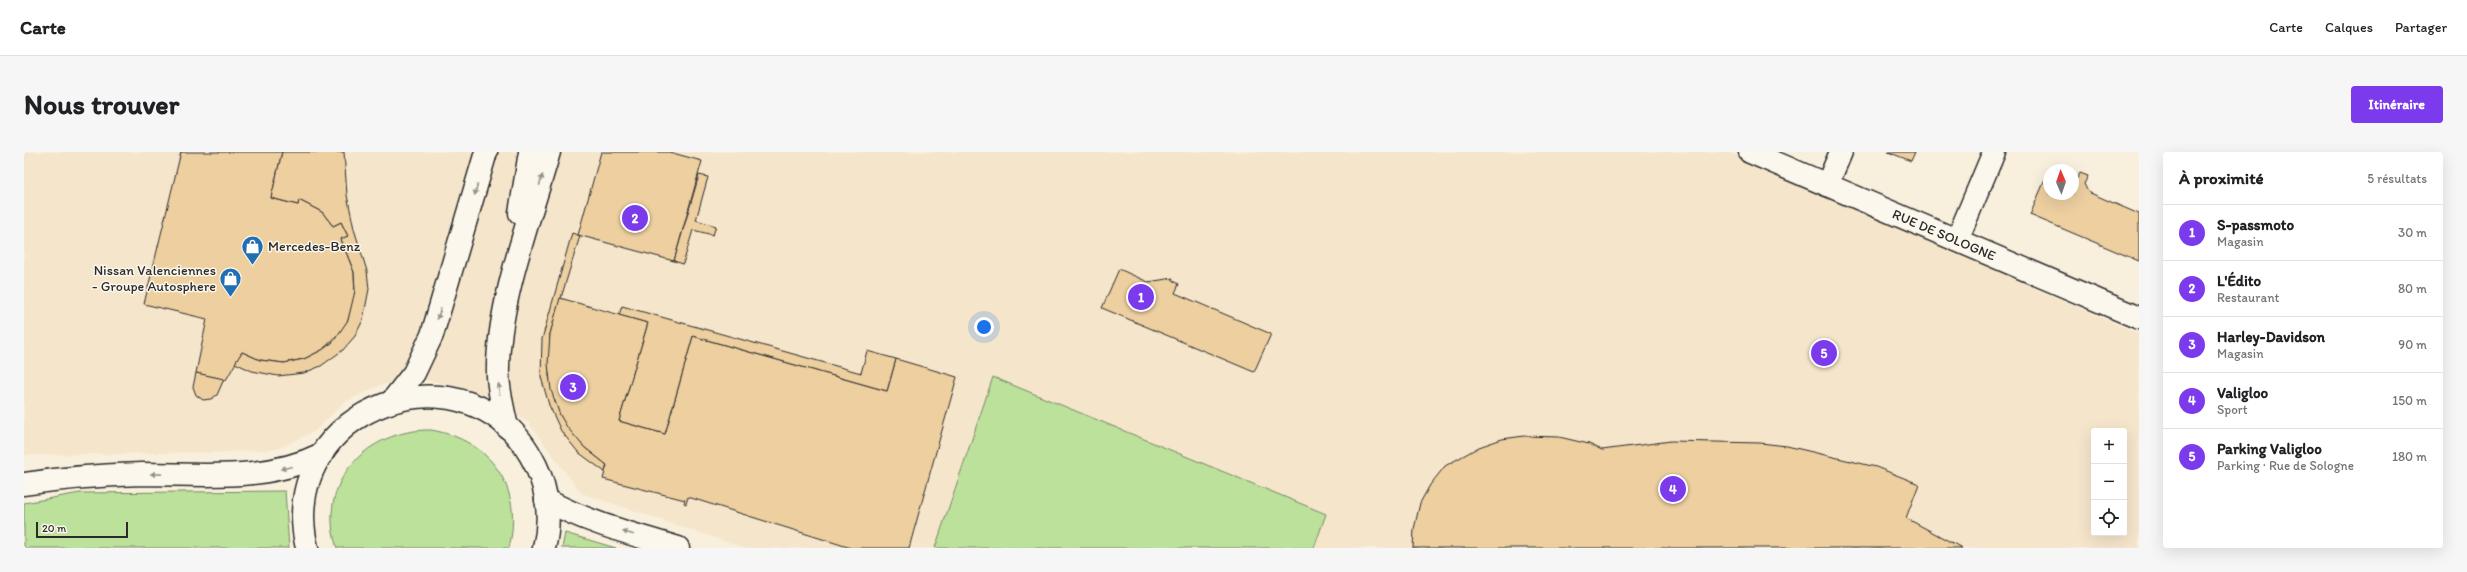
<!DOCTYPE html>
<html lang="fr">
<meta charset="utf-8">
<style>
:root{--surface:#fff;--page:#f6f6f6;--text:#202124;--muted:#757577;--line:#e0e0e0;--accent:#7c3aed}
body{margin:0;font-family:Itim,sans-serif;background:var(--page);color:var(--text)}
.controls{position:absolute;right:12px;bottom:12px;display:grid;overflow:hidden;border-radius:4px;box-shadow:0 4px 16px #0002}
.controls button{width:36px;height:36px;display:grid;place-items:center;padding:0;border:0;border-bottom:1px solid var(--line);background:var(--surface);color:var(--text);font:20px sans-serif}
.compass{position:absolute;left:2019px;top:12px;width:36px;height:36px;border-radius:50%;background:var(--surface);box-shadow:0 4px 16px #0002;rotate:358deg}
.scale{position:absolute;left:12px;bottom:10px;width:92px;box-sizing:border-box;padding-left:4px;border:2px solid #2b2b2b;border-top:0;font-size:11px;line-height:14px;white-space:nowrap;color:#2b2b2b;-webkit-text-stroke:3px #fbf7ec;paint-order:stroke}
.you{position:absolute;left:960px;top:175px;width:14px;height:14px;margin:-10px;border:3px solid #fff;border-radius:50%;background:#1a73e8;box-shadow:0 0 0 6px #1a73e833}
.badge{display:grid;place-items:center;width:26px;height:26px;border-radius:50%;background:var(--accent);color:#fff;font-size:13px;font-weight:700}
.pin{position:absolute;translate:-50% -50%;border:2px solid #fff;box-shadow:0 1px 4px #0006}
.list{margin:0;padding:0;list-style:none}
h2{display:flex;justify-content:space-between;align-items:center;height:52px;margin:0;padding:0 16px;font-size:17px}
h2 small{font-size:13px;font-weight:400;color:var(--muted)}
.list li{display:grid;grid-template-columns:26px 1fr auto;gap:12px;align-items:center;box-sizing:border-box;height:56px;padding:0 16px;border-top:1px solid var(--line)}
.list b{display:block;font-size:15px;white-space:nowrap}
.list p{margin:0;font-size:13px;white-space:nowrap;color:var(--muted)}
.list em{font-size:13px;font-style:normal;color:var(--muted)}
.icon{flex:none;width:22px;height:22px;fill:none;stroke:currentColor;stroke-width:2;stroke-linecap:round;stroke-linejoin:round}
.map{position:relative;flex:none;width:2115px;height:396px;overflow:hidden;border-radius:4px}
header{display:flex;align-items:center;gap:24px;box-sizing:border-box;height:56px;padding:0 20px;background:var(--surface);border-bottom:1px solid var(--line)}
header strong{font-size:19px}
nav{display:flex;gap:22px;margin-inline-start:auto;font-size:14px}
.intro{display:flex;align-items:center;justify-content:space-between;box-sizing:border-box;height:96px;padding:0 24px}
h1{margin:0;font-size:28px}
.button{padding:10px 18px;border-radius:4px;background:var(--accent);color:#fff;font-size:14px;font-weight:700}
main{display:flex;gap:24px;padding:0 24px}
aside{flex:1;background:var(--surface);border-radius:4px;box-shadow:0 4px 16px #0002}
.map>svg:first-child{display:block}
.built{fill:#f5e5cb;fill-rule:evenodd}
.green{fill:#bce19b;stroke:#748663}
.building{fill:#edcfa0;stroke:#2b2b2b}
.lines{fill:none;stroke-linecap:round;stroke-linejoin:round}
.minor-casing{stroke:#2b2b2b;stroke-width:25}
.major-casing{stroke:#2b2b2b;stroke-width:25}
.highway-casing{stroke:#2b2b2b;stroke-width:25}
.minor{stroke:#fbf7ec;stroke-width:22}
.major{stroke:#fbf7ec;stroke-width:22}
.highway{stroke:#fbf7ec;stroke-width:22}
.oneway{fill:#93918c}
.labels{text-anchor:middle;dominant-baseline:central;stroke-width:3;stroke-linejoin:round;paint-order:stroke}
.street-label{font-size:14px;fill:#2b2b2b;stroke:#fbf7ec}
.poi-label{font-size:14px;fill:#2b2b2b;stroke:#fbf7ec;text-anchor:start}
</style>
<header>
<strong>Carte</strong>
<nav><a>Carte</a><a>Calques</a><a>Partager</a></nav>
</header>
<div class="intro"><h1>Nous trouver</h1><a class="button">Itinéraire</a></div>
<main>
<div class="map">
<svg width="2115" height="396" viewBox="0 0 2115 396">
<rect width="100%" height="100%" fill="#f8efdd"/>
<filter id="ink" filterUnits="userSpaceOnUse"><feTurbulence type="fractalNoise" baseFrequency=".025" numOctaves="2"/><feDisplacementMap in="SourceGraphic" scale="8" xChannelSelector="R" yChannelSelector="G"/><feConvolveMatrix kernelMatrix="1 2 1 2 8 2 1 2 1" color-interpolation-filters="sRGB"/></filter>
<g filter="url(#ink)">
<path class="built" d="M0,0H1704L2115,182V396H1290L1302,362L969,225L911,396H721L557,341L505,271L466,246L428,233L395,227L356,233L320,250L291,279L253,297L203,300L0,303ZM2070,279H2100V381H2070Z"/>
<g class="green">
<polygon points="969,225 1302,362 1290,396 911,396"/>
<path d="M407,278C467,288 500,336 485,396H313C291,331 343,277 407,278Z"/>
<polygon points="261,339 265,396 0,396 0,351 56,341"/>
<polygon points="541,381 592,396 538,396"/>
</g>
<g class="building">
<polygon points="157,0 258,0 247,46 274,53 275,48 298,60 309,74 317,70 324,84 317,87 330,120 331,146 324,168 317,180 298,198 280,207 260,211 236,208 218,200 202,228 172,221 183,167 120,152"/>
<polygon points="258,0 320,0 323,43 330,77 343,119 345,137 339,168 331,184 319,198 297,214 280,221 254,224 228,219 211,211 218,200 236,208 260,211 280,207 298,198 309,190 324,168 331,139 330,120 317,87 324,84 317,70 309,74 298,60 275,48 274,53 247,46"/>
<polygon points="577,0 645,0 678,9 650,109 554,83"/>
<polygon points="1864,0 1891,0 1887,9"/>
<polygon points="2056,21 2064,24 2060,32 2064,40 2115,62 2115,109 2006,63 2023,23 2025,42 2049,42 2049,34"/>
<polygon points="675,23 684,25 672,68 692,74 689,83 669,78 659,112 650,109"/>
<polygon points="548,81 556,84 526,182 525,224 536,263 560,295 583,313 581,320 554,300 537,279 525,253 517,225 518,187"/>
<polygon points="1095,117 1124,130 1149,126 1148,128 1155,132 1151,141 1247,182 1230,220 1078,156"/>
<polygon points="536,146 624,171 595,269 641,282 669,184 863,239 872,207 933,225 885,396 827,396 664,345 662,352 660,351 661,348 579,327 583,313 560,295 543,275 536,263 527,238 524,212 526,182"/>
<polygon points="598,154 837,221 843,199 872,207 863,239 669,184 641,282 595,269 624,171 595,163"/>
<polygon points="172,221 200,227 193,243 187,247 179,248 172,243 169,235"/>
<polygon points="1500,284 1535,285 1565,292 1578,298 1647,289 1736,291 1763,294 1852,315 1895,332 1882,366 1938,396 1389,396 1390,377 1396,351 1406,333 1421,314 1455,295 1478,287"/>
</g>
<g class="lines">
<defs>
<g id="minor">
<polyline points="1726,0 2115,166"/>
<polyline points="1803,33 1817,0"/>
<polyline points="1933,88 1970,0"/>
</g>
<g id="major">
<polyline points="496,61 506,0"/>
<polyline points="369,248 390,221 408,183 462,0"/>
<path d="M483,275C479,258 475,241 474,224C472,155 506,67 525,0"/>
<path d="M283,396C249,254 449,182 512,314C524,339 527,369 520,396"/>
</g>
<g id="highway">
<path d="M0,332C39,326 78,323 118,322C180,322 241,330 298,302"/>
<path d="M522,348C564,371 609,382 654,396"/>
</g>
</defs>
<use href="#minor" class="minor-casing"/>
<use href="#major" class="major-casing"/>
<use href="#highway" class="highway-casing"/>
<use href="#minor" class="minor"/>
<use href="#major" class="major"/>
<use href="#highway" class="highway"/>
</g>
<defs><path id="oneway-solid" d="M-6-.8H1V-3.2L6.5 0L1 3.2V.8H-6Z"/></defs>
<g class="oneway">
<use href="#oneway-solid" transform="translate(517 28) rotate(-74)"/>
<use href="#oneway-solid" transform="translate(452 38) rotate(105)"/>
<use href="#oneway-solid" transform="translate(415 162) rotate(109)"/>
<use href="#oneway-solid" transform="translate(475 237) rotate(-95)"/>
<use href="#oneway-solid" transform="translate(262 316) rotate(166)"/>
<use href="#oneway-solid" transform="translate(132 322) rotate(-179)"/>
<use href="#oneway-solid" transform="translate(604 381) rotate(-164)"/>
</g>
</g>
<defs>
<symbol id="shop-pin" viewBox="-11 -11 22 30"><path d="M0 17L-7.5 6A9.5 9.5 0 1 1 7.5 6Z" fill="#1f6fb2" stroke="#fbf7ec"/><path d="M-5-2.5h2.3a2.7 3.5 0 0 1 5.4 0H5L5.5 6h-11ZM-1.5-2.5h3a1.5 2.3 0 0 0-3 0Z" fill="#fff"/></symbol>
</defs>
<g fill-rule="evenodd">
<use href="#shop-pin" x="216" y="82" width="25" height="34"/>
<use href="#shop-pin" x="194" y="114" width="25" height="34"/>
</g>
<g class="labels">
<g class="street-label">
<text transform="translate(1920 83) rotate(23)">RUE DE SOLOGNE</text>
</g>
<g class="poi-label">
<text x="244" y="94">Mercedes-Benz</text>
<text x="192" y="118" text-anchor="end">Nissan Valenciennes<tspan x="192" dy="16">- Groupe Autosphere</tspan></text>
</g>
</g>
</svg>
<div class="controls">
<button>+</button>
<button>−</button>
<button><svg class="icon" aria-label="locate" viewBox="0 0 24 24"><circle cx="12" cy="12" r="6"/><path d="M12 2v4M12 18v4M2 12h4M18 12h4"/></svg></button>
</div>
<svg class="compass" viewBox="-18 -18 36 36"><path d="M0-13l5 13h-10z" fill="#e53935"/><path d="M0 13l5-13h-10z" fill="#757577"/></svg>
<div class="scale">20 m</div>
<div class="you"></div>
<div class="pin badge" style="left:1117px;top:145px">1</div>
<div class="pin badge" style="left:611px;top:66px">2</div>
<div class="pin badge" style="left:549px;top:235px">3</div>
<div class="pin badge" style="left:1649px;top:337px">4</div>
<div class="pin badge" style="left:1800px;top:201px">5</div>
</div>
<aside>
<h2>À proximité<small>5 résultats</small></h2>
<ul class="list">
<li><span class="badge">1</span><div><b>S-passmoto</b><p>Magasin</p></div><em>30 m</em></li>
<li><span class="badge">2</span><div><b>L'Édito</b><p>Restaurant</p></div><em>80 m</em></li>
<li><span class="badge">3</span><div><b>Harley-Davidson</b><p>Magasin</p></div><em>90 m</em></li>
<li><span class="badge">4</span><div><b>Valigloo</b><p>Sport</p></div><em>150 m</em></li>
<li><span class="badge">5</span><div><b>Parking Valigloo</b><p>Parking · Rue de Sologne</p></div><em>180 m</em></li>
</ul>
</aside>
</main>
